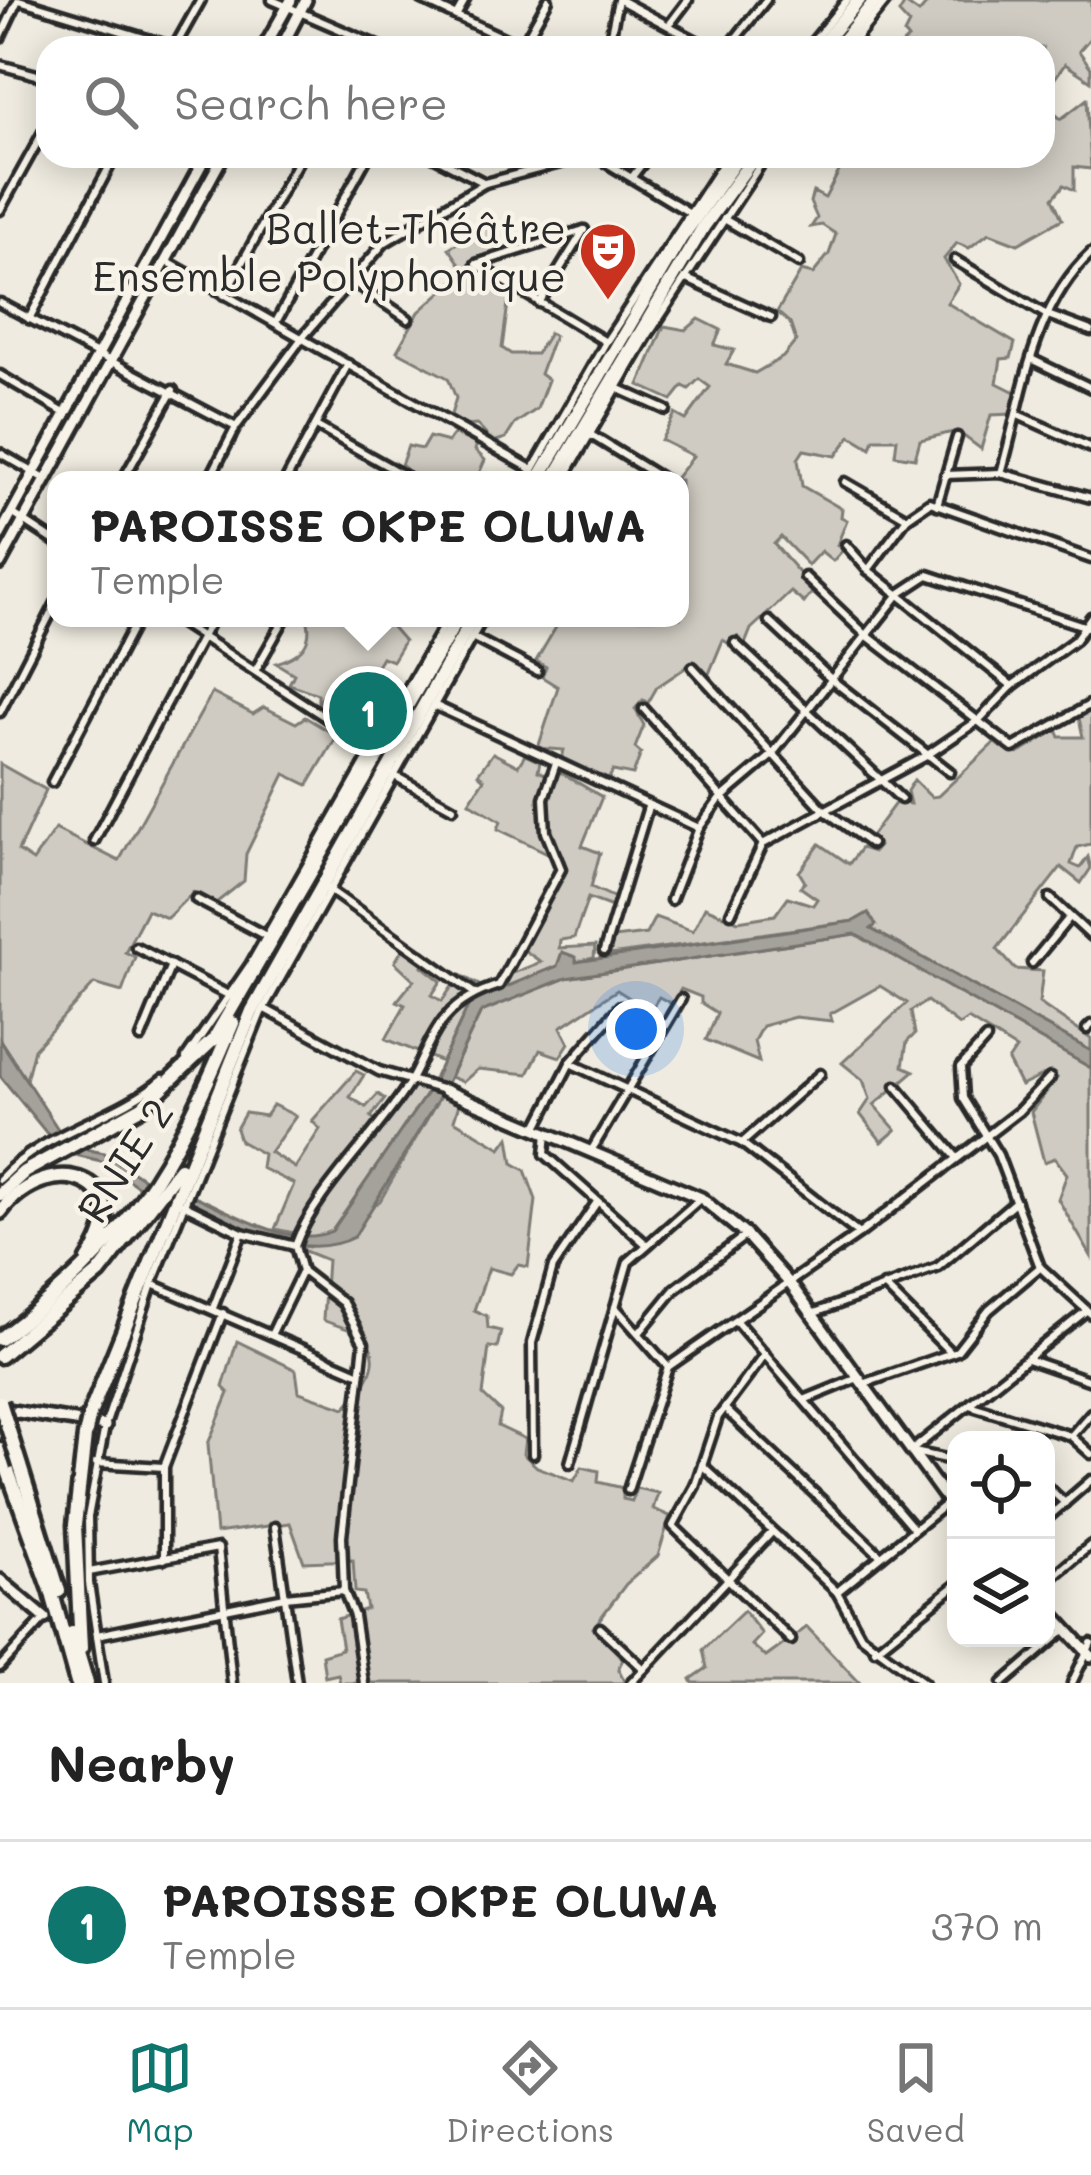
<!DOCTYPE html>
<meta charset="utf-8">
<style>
:root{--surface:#fff;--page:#f2f2f2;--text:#222;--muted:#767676;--line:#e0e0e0;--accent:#0f766e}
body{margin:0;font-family:Mali,sans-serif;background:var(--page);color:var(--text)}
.controls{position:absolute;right:36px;bottom:36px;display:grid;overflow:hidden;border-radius:24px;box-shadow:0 6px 30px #0003}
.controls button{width:108px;height:108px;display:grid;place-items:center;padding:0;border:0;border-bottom:3px solid var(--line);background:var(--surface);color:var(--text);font:60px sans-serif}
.you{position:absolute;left:636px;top:1029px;width:42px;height:42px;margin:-30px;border:9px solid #fff;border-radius:50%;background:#1a73e8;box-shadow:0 0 0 18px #1a73e833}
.badge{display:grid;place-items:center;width:78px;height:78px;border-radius:50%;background:var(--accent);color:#fff;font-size:39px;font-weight:700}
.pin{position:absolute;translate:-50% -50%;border:6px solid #fff;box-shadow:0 3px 12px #0006}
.popup{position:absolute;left:47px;top:471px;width:642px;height:156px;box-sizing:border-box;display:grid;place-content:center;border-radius:24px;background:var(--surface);filter:drop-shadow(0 3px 9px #0005);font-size:39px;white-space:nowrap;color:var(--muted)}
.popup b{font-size:45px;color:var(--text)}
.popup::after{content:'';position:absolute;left:50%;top:100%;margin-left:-24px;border:24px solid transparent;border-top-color:var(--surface)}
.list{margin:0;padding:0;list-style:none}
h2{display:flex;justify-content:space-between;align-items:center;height:156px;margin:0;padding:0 48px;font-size:51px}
h2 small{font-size:39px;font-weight:400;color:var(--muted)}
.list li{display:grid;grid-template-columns:78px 1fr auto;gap:36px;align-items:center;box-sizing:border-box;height:168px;padding:0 48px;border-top:3px solid var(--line)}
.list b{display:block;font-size:45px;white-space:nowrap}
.list p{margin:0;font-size:39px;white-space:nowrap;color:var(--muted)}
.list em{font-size:39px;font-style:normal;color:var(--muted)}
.icon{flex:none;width:66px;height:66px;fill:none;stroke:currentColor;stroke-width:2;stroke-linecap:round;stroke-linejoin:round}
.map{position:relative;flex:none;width:1091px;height:1683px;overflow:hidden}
.search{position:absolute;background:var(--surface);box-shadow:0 6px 30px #0003;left:36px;right:36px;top:36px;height:132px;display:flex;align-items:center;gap:30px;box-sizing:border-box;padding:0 42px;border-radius:36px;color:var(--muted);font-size:45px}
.sheet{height:324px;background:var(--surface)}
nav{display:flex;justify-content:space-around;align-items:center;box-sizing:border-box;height:168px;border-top:3px solid var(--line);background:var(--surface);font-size:33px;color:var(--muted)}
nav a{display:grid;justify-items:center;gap:6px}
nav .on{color:var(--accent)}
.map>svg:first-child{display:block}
.green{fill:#cfcbc2;stroke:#7d7b76;stroke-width:3}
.water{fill:#a4a29a;stroke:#74726e;stroke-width:3}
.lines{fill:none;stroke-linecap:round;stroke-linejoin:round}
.street-casing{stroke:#2b2b2b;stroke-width:15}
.secondary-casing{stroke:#2b2b2b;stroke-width:18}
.highway-casing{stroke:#2b2b2b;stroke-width:21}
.street{stroke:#f7f3e8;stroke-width:6}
.secondary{stroke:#f7f3e8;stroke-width:9}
.highway{stroke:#f7f3e8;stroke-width:12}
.highway-bridge-casing{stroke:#2b2b2b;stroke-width:21;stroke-linecap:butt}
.highway-bridge{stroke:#f7f3e8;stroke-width:12}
.labels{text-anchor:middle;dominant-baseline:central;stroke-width:9;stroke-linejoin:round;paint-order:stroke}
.poi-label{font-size:42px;fill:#2b2b2b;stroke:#f7f3e8;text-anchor:end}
.street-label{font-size:42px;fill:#2b2b2b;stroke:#f7f3e8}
</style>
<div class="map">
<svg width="1091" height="1683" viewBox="0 0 1091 1683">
<rect width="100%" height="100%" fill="#efebe0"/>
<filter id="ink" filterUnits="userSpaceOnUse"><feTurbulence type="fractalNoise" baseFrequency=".00833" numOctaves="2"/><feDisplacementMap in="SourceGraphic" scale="24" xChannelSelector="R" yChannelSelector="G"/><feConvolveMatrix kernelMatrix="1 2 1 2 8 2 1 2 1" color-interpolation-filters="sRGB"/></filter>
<g filter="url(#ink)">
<g class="green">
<polygon points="930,0 1091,0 1091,37 1079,51 1091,68 1091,81 1065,64 1043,95 1043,48 898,48 908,39 904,34 909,24 899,13 905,3 919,13"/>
<polygon points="1087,99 1091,169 1074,167 1074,190 1064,185 1053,198 1062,219 1018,244 989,233 969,248 957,243 944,259 959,284 947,303 1015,343 1011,358 1001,359 997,383 1019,394 1013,414 991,415 981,449 957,431 920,440 915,458 895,455 897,439 874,439 871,448 851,436 836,456 804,450 798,459 802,486 842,509 841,517 847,520 837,545 843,550 833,561 821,551 808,565 781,537 774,544 814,590 804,603 791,592 751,629 745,644 738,637 731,645 723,640 708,676 694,662 657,687 648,703 643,700 635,709 644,725 635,748 641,753 633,775 613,771 608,780 561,759 564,750 538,748 558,687 542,677 546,667 536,661 559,622 555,618 680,618 680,480 674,480 693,456 661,440 675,414 686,420 710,387 699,379 689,389 683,386 672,400 639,385 664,326 686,330 699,319 721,330 714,345 734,350 726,364 755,373 783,357 796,341 790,323 777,312 801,271 813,274 829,254 836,234 822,225 811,227 817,218 810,202 813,192 825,198 847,156 1043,156 1043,104 1061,119"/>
<polygon points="488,224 503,249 475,265 509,296 502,348 511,354 536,354 549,333 554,336 540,374 548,380 537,409 515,424 506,438 493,442 477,425 464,426 450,418 456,398 448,378 397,351 419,312 465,271 449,248"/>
<polygon points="454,434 477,444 475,450 485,460 476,480 419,480 401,465 408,446 422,449 429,437 448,442"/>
<path d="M307,618H384L404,641L392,661L382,657L374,671L384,680L377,691L342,674L327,686L318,706V694L289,684L294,674L276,663C296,657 315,646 307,618Z"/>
<polygon points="212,693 253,714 264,707 296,723 305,717 337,736 308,785 285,774 246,854 244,881 216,903 193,892 167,918 147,910 125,952 135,957 122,992 94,984 34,1049 26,1080 0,1040 0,764 46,790 18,851 33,861 55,829 119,861"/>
<polygon points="1091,711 1091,844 1077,847 1071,864 1080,868 1088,857 1091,868 1081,883 1061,867 997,949 1015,969 1043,971 1039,1003 1091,1039 1091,1051 870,928 868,913 854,921 610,955 613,938 646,934 655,917 693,931 705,907 738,921 775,915 788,897 813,905 817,899 800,887 805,882 799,872 820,844 849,864 861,848 874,852 879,846 871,836 896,802 910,804 907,791 914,780 931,797 938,796 994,743 1018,754 1057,730 1060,737 1083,737 1079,718"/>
<polygon points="493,753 518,766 525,755 540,762 538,771 555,778 558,771 602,797 582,846 600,853 591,887 615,898 612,907 588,898 574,938 560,940 559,948 595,946 594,958 557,966 470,1002 442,1062 386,1039 405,1005 397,1001 414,980 395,962 406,943 428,957 422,966 441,981 432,995 442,1001 460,975 481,986 541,962 521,948 564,861 498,829 501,821 469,802 484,779 478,774"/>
<polygon points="855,934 1091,1068 1091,1256 1058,1199 1067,1174 1055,1158 1044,1162 1031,1112 1057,1078 1048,1073 1021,1086 1008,1061 1016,1049 968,1019 959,1025 927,1001 911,1011 915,1034 907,1042 903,1066 914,1071 874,1105 896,1130 882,1142 860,1114 870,1099 863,1080 842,1063 907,1003 880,986 830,1014 832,1021 795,1017 762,1026 754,1041 759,1062 706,1040 717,1013 701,1003 701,997 681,989 672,1004 659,997 650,1011 617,990 561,1027 569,1043 560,1057 540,1050 528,1074 478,1069 463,1082 450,1077 481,1012 565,978"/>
<polygon points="356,1071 364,1075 350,1097 366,1107 378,1094 385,1099 371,1117 377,1121 397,1107 419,1075 420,1088 429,1090 332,1231 317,1238 275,1229 294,1184 261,1168 263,1154 240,1141 236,1129 245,1113 265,1116 273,1105 296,1116 270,1152 295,1168 320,1129 312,1121"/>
<path d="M442,1093L461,1098L454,1120L501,1148L509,1137L513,1163L525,1170L536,1200L528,1267L518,1265L511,1274L489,1268L474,1310L487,1316L488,1328L501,1331L497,1348L489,1347L483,1395L501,1412L498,1426L525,1439L523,1454L537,1467L574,1481L582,1467L599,1471L598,1482L623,1488V1499L632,1501L636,1488L658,1493L653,1509L670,1516L658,1556L626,1584L593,1628L623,1659L618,1669L625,1683H340L338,1674L325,1677L322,1655L342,1649L337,1619L367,1609L364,1593L355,1592L353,1560L304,1562L290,1523L216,1533L208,1444L229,1393L223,1387L237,1341L296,1370L299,1392L345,1408C361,1390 389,1359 362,1337C352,1328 335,1326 323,1320L327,1260L285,1243L309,1247L380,1201Z"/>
<polygon points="744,1611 762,1634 752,1645 766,1657 807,1627 860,1683 693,1683 691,1679 707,1668 703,1650"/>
</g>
<g class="water">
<path d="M868,913L876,925L871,929L1091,1051V1068L855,934L566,978L481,1012L442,1093L354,1237C302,1264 239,1225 190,1206L194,1196C233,1212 290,1250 332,1231L429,1090L470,1002L557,966L562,952L576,957V962L854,921Z"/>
<polygon points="0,1040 69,1146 104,1153 144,1179 140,1188 101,1161 62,1152 0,1076"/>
</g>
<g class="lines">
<defs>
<g id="street">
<polyline points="19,0 174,47"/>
<polyline points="272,0 383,48"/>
<polyline points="422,0 525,48"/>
<polyline points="620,0 710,48"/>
<polyline points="456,16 465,0"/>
<polyline points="669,25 688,0"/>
<polyline points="0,38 18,0"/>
<polyline points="174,48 201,0"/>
<polyline points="521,48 548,0"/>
<polyline points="608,48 618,0"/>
<polyline points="728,48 766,0"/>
<polyline points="808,48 847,0"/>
<polyline points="848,48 887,0"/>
<polyline points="0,65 48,78"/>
<polyline points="433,156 485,183"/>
<polyline points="595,156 690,213"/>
<polyline points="632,177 648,156"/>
<polyline points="0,210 48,123"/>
<polyline points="724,219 799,263"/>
<polyline points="584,230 476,264 606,342"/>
<polyline points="955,260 1045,314 1091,331"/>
<polyline points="166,261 533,470"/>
<polyline points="685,278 771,317"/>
<polyline points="353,282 408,319"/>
<polyline points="224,295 301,156"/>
<polyline points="0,303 236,427"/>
<polyline points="539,303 584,230"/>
<polyline points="29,319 115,156"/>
<polyline points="276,322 368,156"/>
<polyline points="1033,360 1091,388"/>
<polyline points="0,375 66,414"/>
<polyline points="617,388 666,410"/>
<polyline points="1018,415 1091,448"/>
<polyline points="316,426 412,480"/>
<polyline points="591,435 664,480"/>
<polyline points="0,453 47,480"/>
<path d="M1001,473C1023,397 1031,309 1091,253"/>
<polyline points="945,475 1001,473 1091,498"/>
<polyline points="123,480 173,390"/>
<polyline points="209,480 236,427 302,338 384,243 485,183 587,156"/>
<polyline points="286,480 348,364"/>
<polyline points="527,480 606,342 728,156"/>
<polyline points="563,480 648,335 766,156"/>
<polyline points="845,482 907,518"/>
<polyline points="937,505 957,437"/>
<polyline points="12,513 56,542"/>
<polyline points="846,545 868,570 1012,686"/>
<polyline points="868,570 907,518 930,502 1091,559"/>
<polyline points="805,577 865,634 1013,748 1091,704"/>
<polyline points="173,618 371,747"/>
<polyline points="769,621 832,680 950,772"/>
<polyline points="472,637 537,671"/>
<polyline points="735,643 901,799"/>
<polyline points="693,667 824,810 871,844"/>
<polyline points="255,671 285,618"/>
<polyline points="436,706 699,828"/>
<polyline points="644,709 763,844"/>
<polyline points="0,712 56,603"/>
<polyline points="393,775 453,808"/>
<polyline points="52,782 138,618"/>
<polyline points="94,841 212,618"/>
<polyline points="328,889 474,993"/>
<polyline points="1050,898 1091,936"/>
<polyline points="196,899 266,936"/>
<polyline points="671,900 699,828 719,800 770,757 899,594 928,575 1087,627"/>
<polyline points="731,913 763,844 926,756 979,720 1012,686 1075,640 1091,617"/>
<polyline points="136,947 230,996"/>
<polyline points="604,951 648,807"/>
<polyline points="1032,963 1069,918"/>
<polyline points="265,1009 379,1071 444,1090"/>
<polyline points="1087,1029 1091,1025"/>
<polyline points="141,1038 171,965"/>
<polyline points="986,1039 961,1067 963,1098 998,1155 1040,1267 1091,1314"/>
<polyline points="186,1058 250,965 448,618"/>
<polyline points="570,1063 742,1143 859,1234"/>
<polyline points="896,1086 957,1158"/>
<polyline points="536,1129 570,1063 620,1006"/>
<polyline points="547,1133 545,1154 647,1245"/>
<polyline points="742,1143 820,1074"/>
<polyline points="591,1151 681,999"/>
<path d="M0,1179C44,1131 113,1120 163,1079"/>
<polyline points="183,1204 242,1233 295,1246"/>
<polyline points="152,1284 358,1373"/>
<polyline points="884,1286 951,1353"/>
<polyline points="615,1307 668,1367"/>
<polyline points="213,1308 242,1233"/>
<polyline points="812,1314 938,1267 1016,1201"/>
<polyline points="736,1321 914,1529"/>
<polyline points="639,1333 675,1289 746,1235"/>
<polyline points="271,1335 302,1271"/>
<polyline points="765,1354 718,1417 695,1486 673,1526 791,1640"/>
<polyline points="1027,1359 1091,1381"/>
<polyline points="863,1384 957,1351 989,1310 1040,1267"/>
<polyline points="804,1400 858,1378"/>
<polyline points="969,1405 1071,1436 1091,1454"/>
<polyline points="725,1409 881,1556"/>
<polyline points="1071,1436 1091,1413"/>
<polyline points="911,1451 1086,1311"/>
<polyline points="914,1452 956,1461"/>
<polyline points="533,1454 532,1343 553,1267 597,1202"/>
<polyline points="96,1463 164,1467"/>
<polyline points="570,1463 628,1262 701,1198"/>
<polyline points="702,1465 837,1592 861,1636 924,1683"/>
<polyline points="1046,1486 1065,1503"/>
<polyline points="628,1490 668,1367 859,1234 1019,1111 1050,1078"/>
<polyline points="1046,1519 1091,1480"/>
<polyline points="275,1527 297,1683"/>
<polyline points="164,1559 164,1467 223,1313"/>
<polyline points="89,1572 218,1548 232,1683"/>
<polyline points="1046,1582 1091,1545"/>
<polyline points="837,1592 947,1503"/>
<polyline points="600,1628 644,1669"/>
<polyline points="97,1635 285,1597 344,1591"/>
<polyline points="875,1650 956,1585"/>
<polyline points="0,1667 45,1618"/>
<polyline points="104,1683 89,1583 88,1517 105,1426 152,1284 261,1013 483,618"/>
<path d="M364,1683L354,1616L344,1591L342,1536L364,1343L343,1303L302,1271L295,1246C314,1192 376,1136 408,1085C421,1064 428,1039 444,1019C459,1001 478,992 499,985L561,869L546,832L544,798L556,763"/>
<polyline points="631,1683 772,1532"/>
<polyline points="1003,1683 1066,1629"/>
<polyline points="1072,1683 1091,1643"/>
</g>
<g id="secondary">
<polyline points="264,48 291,0"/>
<polyline points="281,48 306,0"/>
<polyline points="0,535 206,156"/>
<polyline points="0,564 223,156"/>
<polyline points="444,1090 701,1198 746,1235 791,1285 956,1512"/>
<polyline points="0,1409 105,1426"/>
<polyline points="0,1580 45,1618"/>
<polyline points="1046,1607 1091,1656"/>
</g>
<g id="highway">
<polyline points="819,48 859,0"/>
<polyline points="837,48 876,0"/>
<polyline points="538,480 681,238 739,156"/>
<polyline points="553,480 704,226 755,156"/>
<polyline points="0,1194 24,1172 142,1107 214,1039 458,618"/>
<path d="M0,1212C52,1145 143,1181 88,1260"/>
<path d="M0,1339C130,1241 171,1171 233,1023"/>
<polyline points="0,1356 99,1273 180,1168"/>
<polyline points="90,1414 252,1011 473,618"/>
<polyline points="0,1449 51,1590 77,1683"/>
<polyline points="20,1466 59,1591"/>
<polyline points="72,1633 87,1683"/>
<polyline points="81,1648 75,1525 85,1436"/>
</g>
</defs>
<use href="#street" class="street-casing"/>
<use href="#secondary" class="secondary-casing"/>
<use href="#highway" class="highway-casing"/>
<use href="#street" class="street"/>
<use href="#secondary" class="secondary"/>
<use href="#highway" class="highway"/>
<defs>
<g id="highway-bridge">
<polyline points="0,1402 20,1466"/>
<polyline points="85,1436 90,1414"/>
</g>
</defs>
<use href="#highway-bridge" class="highway-bridge-casing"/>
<use href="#highway-bridge" class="highway-bridge"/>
</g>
</g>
<defs>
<symbol id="theatre-pin" viewBox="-11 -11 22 30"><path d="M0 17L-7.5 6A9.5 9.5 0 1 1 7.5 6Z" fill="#c8321e" stroke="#f7f3e8"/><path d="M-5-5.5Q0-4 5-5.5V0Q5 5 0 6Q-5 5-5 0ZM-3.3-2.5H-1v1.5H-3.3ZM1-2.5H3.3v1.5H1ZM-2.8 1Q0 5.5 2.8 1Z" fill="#fff"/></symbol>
</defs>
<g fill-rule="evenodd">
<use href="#theatre-pin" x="575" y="218" width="66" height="90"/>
</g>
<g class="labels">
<g class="poi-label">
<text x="566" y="227">Ballet-Théâtre<tspan x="566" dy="48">Ensemble Polyphonique</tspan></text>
</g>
<g class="street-label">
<text transform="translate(124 1160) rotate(-57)">RNIE 2</text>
</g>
</g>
</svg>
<div class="controls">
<button><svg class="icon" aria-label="locate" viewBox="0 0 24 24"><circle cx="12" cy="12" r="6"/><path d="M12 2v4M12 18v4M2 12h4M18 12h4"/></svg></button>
<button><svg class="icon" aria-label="layers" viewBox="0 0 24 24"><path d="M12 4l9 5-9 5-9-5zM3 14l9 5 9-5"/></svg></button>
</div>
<div class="you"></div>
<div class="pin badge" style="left:368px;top:711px">1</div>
<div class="popup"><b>PAROISSE OKPE OLUWA</b>Temple</div>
<div class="search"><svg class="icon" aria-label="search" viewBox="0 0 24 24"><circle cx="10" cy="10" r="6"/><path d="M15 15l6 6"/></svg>Search here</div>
</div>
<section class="sheet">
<h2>Nearby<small></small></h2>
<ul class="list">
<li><span class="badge">1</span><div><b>PAROISSE OKPE OLUWA</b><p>Temple</p></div><em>370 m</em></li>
</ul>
</section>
<nav>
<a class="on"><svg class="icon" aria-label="map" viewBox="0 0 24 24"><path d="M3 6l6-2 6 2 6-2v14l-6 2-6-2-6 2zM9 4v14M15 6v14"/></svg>Map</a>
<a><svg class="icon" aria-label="directions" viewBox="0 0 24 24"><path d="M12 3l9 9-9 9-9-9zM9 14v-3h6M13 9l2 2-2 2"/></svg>Directions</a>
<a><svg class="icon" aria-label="saved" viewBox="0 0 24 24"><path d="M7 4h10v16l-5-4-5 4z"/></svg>Saved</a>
</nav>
